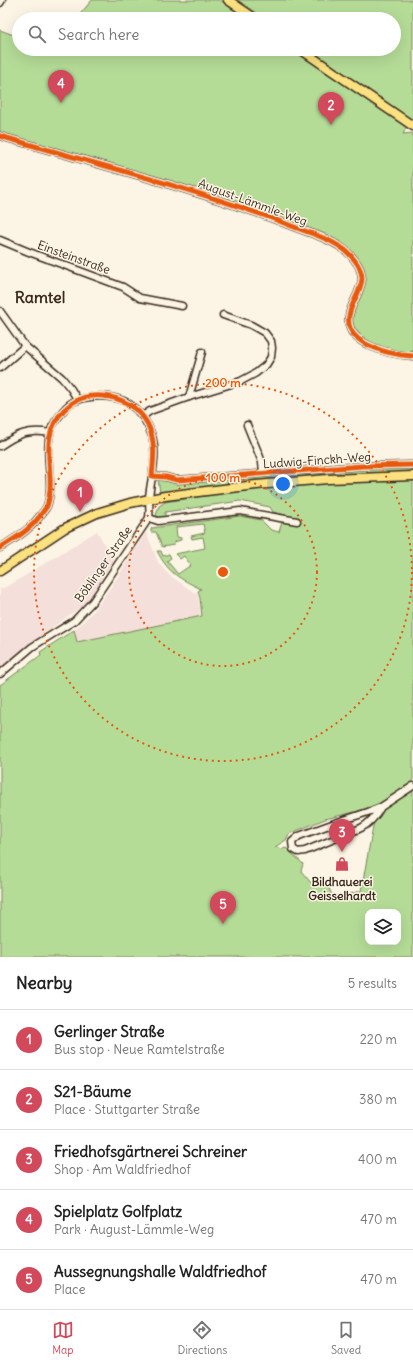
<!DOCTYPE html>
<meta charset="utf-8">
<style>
:root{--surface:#fff;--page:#f6f6f6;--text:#222;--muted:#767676;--line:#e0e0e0;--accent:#d1495b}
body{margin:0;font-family:Delius,sans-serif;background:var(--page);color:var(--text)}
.controls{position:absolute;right:12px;bottom:12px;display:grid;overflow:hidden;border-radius:8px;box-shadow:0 4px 16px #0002}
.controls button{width:36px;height:36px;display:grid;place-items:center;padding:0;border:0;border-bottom:1px solid var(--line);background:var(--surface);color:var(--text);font:20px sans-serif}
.you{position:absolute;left:283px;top:484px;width:14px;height:14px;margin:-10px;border:3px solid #fff;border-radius:50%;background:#1a73e8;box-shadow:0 0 0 6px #1a73e833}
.badge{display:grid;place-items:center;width:26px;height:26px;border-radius:50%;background:var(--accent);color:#fff;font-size:13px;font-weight:700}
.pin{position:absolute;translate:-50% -33px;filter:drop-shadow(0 1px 2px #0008)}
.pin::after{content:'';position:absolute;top:21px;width:14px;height:12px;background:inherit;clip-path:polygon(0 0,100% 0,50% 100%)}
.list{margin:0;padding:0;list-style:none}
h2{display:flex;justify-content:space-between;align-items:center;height:52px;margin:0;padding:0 16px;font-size:17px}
h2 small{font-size:13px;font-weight:400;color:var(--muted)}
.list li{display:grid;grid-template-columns:26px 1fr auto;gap:12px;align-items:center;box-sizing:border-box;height:60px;padding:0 16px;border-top:1px solid var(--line)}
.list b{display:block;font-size:15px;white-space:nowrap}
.list p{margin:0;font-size:13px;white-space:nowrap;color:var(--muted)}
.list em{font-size:13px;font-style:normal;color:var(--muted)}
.icon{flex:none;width:22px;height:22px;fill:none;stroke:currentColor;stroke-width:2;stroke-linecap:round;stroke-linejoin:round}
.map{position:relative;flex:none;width:413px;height:957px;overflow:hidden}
.search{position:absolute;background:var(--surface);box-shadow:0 4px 16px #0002;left:12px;right:12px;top:12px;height:44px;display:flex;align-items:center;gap:10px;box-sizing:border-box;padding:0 14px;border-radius:22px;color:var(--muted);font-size:15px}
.sheet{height:352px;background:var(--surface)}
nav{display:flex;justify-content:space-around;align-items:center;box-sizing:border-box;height:56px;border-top:1px solid var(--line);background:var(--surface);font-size:11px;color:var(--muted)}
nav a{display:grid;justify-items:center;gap:2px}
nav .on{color:var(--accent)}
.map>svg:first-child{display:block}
.built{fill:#f4dfda}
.green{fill:#b5dc97;stroke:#78835a;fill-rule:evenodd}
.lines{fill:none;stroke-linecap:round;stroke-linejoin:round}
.minor-casing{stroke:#3b2a1e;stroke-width:9}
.major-casing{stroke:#3b2a1e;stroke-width:11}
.minor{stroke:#fcf5e5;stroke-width:6}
.major{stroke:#fbe180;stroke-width:8}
.cycleway-casing{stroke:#fcf5e5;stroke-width:8}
.cycleway{stroke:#e8590c;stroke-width:5}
.ring{fill:none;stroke:#e8590c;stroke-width:2;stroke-dasharray:2 4}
.labels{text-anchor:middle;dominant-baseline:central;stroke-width:3;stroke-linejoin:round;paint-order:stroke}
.street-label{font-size:12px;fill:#3b2a1e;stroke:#fcf5e5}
.poi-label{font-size:12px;font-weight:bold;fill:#3b2a1e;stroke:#fcf5e5}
.district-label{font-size:16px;font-weight:bold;fill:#3b2a1e;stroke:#fcf5e5}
.centre{fill:#e8590c;stroke:#fcf5e5;stroke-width:2}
.ring-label{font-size:12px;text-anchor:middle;font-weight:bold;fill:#e8590c;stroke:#fcf5e5;stroke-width:3;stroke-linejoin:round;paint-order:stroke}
</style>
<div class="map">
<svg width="413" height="957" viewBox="0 0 413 957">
<rect width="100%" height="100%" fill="#fcf5e5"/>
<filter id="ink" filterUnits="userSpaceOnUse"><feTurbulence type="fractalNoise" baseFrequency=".025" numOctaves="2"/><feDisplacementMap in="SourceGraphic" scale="8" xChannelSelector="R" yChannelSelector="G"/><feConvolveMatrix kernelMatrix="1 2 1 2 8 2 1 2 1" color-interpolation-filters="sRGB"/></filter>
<g filter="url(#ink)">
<g class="built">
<polygon points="97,531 114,561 93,598 42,635 0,671 0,589 10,585"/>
<polygon points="146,532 159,564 169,575 198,595 201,617 77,643 74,630 91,614 97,607 113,584"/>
</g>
<g class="green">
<polygon points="92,0 220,0 248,19 76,19"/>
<polygon points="236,0 413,0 413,121 307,49 394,49 394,19 264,19"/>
<polygon points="0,30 19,37 19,49 292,49 407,126 403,134 413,133 413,356 388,352 358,338 348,318 362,280 355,259 338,245 238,206 0,136"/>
<path d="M413,467V473L160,492L158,480C164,477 170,482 177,482L353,469Z"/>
<path d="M413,479V957H0V685L41,655L40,652L74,630L77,642L202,616L200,598L198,591L201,589C179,578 169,574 157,551H161L163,556L169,554L171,558L167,561L178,574L191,565L184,556L180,559L175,554L205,548L203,537L192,539L191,536L205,533L203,524L176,527L177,537L181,538V540L174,542V545L162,547L156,532H151V529L152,528L240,516L261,520L271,530L279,532L282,522L297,524L298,518L273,512L270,507L240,501L165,512V517L159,518L156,515L159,506L164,503L165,502L242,490L311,483ZM377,805L361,891L333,898L326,881L313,885L301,871L303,864L286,848L283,849L275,847L286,840L289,834L325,819L355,812ZM368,912H398V942H368Z"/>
</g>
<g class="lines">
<defs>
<g id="minor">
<polyline points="0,3 2,0"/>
<path d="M0,136C88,162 177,184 263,215C277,220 291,226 305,231C317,235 328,239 339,246C349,252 362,265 362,279C361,292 351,303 349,316C344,345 392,355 413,356"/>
<polyline points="0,240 29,252 123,287 140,298 182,306"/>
<polyline points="0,311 25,346 62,378 71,389 77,399"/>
<polyline points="0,368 25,346"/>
<polyline points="189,397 202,352"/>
<polyline points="143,416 150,411 189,397 241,381 256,373 266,365 271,357 272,348 271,341 265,333 251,325 223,315"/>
<polyline points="247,425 262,462 263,473"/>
<path d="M0,446C18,434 28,429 50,433"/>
<polyline points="152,476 166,477 177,480 363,466 413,465"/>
<polyline points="149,518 158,521 240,511 297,521"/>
<path d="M0,548C15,538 29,531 40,516C42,513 45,510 47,506C55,483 44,457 50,434C51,427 56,420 60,415C68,403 76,399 90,397C121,393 143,407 152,436C158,455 151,478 149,497C149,504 150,511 149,518L93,601L74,621L32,647L0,674"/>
<path d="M381,807C376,816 370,823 361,828L305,851L298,852L293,849L292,842L299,836L332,824L371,811L381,807L413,786"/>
</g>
<g id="major">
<polyline points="228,0 256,19"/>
<polyline points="300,49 413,126"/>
<polyline points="0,571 65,528 97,513 130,503 165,496 256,485 328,479 413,476"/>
</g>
</defs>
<use href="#minor" class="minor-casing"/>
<use href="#major" class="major-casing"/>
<use href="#minor" class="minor"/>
<use href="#major" class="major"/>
<defs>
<g id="cycleway">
<path d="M0,136C88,162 177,184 263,215C277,220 291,226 305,231C317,235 328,239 339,246C349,252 362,265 362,279C361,292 351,303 349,316C344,345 392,355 413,356"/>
<path d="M0,548C15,538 29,531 40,516C42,513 45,509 47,506C58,473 35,440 64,410C75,399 86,395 102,396C121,397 138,407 147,423C156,440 154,458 152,476L166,477L177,480L363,466L413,465"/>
</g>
</defs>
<use href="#cycleway" class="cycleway-casing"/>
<use href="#cycleway" class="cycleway"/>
</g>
</g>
<g class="ring">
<circle cx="223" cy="572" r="94"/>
<circle cx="223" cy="572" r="189"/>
</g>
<defs>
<symbol id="shop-bare" viewBox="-9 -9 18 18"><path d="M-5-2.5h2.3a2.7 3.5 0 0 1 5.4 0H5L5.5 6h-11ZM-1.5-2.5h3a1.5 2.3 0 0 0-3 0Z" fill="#d1495b" stroke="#fcf5e5" stroke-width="2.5" paint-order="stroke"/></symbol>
</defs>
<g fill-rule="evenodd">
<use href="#shop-bare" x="332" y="854" width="20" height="20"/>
</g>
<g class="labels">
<g class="street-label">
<text transform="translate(253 202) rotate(20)">August-Lämmle-Weg</text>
<text transform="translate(74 257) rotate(20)">Einsteinstraße</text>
<text transform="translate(317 460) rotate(-4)">Ludwig-Finckh-Weg</text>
<text transform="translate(103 564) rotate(-55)">Böblinger Straße</text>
</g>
<g class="poi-label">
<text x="342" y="881">Bildhauerei<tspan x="342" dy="14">Geisselhardt</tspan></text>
</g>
<g class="district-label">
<text x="40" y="297">Ramtel</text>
</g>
</g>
<circle cx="223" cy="572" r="6" class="centre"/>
<g class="ring-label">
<text x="223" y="387">200 m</text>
<text x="223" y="482">100 m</text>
</g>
</svg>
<div class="controls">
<button><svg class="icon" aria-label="layers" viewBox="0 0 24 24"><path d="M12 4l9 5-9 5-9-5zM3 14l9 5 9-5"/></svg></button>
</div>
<div class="you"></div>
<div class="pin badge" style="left:80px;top:512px">1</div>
<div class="pin badge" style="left:331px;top:125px">2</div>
<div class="pin badge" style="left:342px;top:852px">3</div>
<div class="pin badge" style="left:61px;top:103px">4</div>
<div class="pin badge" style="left:223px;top:924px">5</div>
<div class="search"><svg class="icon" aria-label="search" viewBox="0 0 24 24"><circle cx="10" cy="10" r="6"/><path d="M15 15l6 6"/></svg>Search here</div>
</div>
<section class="sheet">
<h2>Nearby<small>5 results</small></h2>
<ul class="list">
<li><span class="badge">1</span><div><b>Gerlinger Straße</b><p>Bus stop · Neue Ramtelstraße</p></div><em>220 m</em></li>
<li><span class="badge">2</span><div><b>S21-Bäume</b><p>Place · Stuttgarter Straße</p></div><em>380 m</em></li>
<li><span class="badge">3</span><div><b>Friedhofsgärtnerei Schreiner</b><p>Shop · Am Waldfriedhof</p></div><em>400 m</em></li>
<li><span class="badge">4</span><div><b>Spielplatz Golfplatz</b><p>Park · August-Lämmle-Weg</p></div><em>470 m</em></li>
<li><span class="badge">5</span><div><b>Aussegnungshalle Waldfriedhof</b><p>Place</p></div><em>470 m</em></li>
</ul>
</section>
<nav>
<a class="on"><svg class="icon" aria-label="map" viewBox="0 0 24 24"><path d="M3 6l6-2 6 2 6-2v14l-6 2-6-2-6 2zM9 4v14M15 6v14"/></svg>Map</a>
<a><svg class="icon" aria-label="directions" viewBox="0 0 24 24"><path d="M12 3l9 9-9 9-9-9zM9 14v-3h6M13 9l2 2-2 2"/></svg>Directions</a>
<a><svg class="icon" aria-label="saved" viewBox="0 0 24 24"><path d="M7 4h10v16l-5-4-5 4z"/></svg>Saved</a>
</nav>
